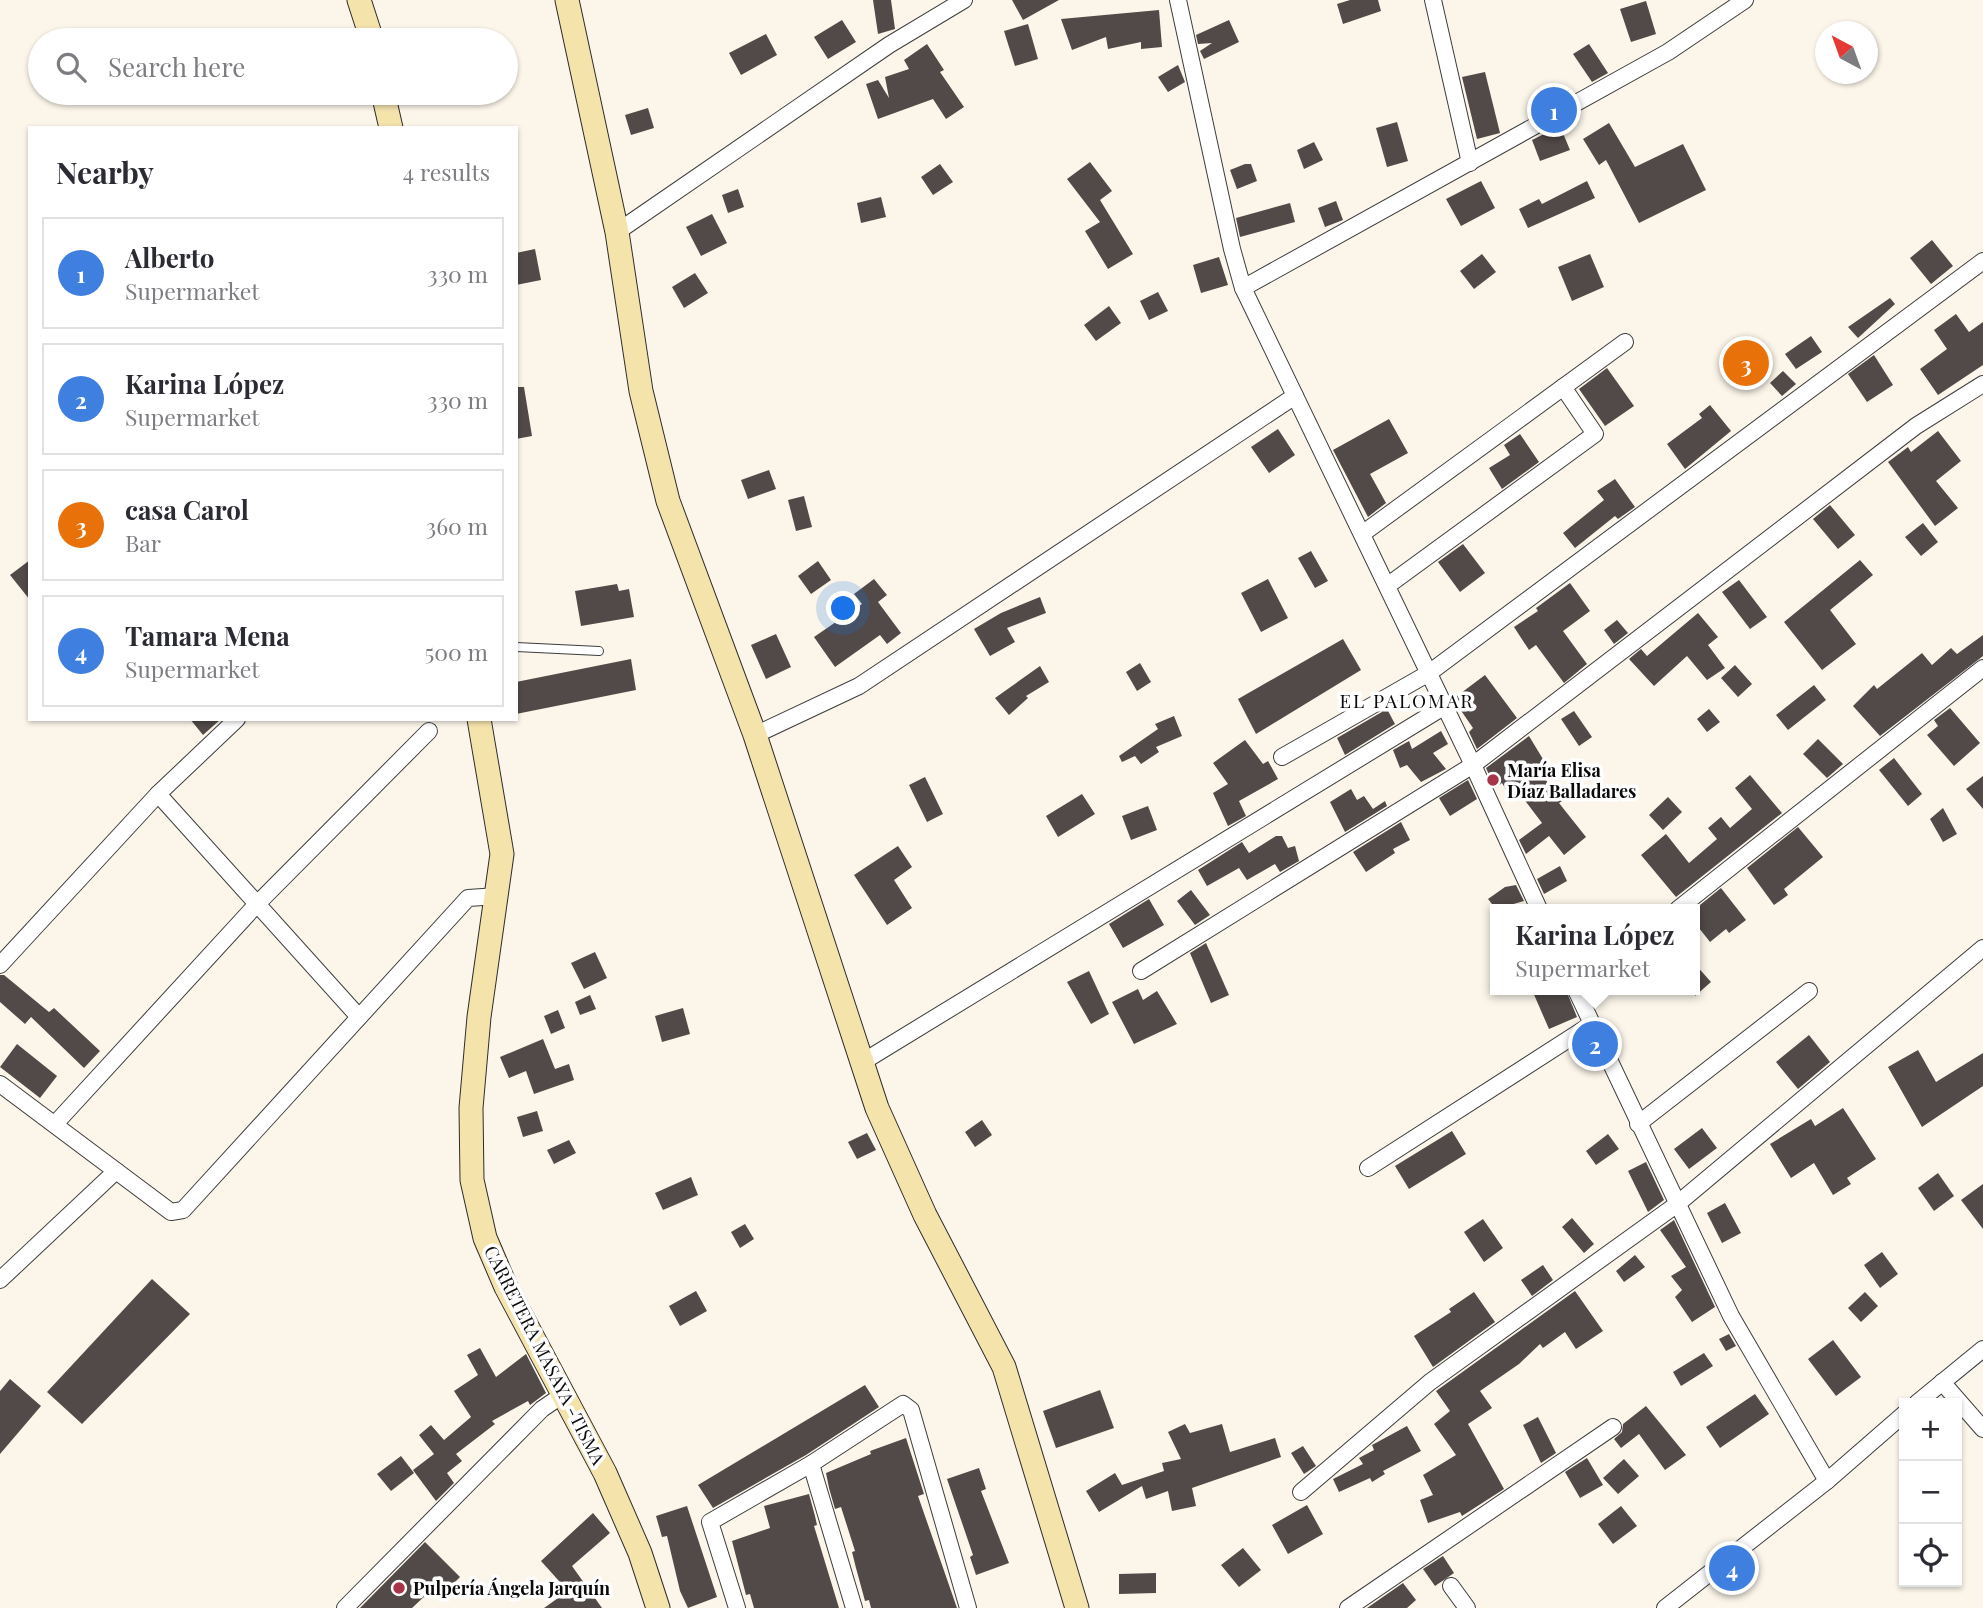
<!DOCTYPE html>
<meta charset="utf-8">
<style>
:root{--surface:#fff;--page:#f2f2f3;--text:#2b2b33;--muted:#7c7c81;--line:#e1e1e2;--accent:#b45309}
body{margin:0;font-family:"Playfair Display",serif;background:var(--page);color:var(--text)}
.controls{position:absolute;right:21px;bottom:21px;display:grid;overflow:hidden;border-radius:0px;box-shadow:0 2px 5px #0004}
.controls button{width:63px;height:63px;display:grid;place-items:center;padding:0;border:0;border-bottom:2px solid var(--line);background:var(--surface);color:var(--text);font:35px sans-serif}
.compass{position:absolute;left:1815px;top:21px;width:63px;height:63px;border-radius:50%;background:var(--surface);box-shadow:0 2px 5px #0004;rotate:319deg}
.you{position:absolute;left:844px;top:609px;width:24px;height:24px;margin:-18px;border:5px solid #fff;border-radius:50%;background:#1a73e8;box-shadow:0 0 0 10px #1a73e833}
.badge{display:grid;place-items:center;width:46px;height:46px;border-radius:50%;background:var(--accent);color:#fff;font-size:23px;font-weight:700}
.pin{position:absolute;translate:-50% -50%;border:4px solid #fff;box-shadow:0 2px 7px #0006}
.popup{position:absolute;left:1490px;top:904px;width:210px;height:91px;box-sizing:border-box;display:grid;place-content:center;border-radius:0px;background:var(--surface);filter:drop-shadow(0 2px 5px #0005);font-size:23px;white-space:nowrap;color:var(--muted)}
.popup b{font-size:26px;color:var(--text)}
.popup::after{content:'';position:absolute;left:50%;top:100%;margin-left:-14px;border:14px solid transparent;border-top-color:var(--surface)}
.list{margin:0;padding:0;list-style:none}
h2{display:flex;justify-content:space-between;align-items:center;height:91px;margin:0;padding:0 28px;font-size:30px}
h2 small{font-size:23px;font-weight:400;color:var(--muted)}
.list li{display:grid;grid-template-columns:46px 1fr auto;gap:21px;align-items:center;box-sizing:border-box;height:112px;margin:0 14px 14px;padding:0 14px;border:2px solid var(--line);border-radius:0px}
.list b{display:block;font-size:26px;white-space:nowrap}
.list p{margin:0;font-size:23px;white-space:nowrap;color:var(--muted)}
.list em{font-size:23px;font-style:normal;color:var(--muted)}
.icon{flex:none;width:38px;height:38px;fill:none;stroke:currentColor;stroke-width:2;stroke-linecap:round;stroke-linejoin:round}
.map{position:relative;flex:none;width:1983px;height:1608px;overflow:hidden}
.search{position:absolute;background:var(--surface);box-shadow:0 2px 5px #0004;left:28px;top:28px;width:490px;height:77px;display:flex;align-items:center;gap:18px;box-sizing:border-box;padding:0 24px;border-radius:38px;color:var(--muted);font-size:26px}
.panel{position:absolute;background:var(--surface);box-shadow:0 2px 5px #0004;left:28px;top:126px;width:490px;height:595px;border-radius:0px}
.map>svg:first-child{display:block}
.building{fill:#514a48}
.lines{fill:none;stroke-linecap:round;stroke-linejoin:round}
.lane-casing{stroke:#3d3d3d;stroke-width:10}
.street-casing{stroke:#3d3d3d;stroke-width:18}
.secondary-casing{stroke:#2c2c2c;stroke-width:25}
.lane{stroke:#fff;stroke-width:8}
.street{stroke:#fff;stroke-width:16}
.secondary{stroke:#f5e3ac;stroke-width:23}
.poi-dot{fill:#a83448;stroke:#fff;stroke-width:2.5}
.labels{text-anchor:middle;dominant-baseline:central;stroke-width:7;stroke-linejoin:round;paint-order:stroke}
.poi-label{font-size:18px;font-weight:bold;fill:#0a0a0a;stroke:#fff;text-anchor:start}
.street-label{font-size:18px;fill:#0a0a0a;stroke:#fff}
.neighbourhood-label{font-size:19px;letter-spacing:2px;fill:#0a0a0a;stroke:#fff}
</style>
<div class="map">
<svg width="1983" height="1608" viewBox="0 0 1983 1608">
<rect width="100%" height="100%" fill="#fcf6ea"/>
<g class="building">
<polygon points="873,0 891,0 895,29 878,34"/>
<polygon points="1012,0 1059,0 1023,20"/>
<polygon points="1350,0 1378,0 1381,11 1343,24 1337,4"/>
<polygon points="1646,1 1656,34 1631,42 1620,9"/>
<polygon points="1159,10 1162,47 1141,49 1141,42 1108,49 1106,37 1072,50 1061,19"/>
<polygon points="842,20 856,42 828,59 814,37"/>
<polygon points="1229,20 1239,42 1204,59 1200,51 1212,43 1198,44 1196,35"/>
<polygon points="1028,24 1038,59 1015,66 1004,31"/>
<polygon points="766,34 777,55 741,75 729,53"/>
<polygon points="927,44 944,70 940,72 964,107 946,119 933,99 878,119 866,84 878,80 889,98 885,77 909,69 904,60"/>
<polygon points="1589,44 1608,73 1592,82 1573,54"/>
<polygon points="1178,65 1185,82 1168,92 1158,77"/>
<polygon points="1485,72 1500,133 1477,139 1462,77"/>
<polygon points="648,108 654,128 631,135 625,115"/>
<polygon points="1397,122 1408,161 1387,167 1376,128"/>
<polygon points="1609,123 1635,167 1683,144 1706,190 1639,223 1606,160 1599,165 1583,139"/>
<polygon points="1560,126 1570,150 1540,161 1532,140"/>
<polygon points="1314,142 1323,160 1304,169 1297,150"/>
<polygon points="1090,162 1112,191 1100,200 1133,254 1108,269 1085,231 1100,222 1067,179"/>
<polygon points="940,164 953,182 933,195 921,177"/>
<polygon points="1245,164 1251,164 1257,181 1237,189 1230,170"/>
<polygon points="1481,181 1495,208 1461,226 1446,199"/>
<polygon points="1587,181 1595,198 1528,228 1519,209 1539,199 1542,204"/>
<polygon points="738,189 744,207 728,213 722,195"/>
<polygon points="881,197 886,217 861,223 857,203"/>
<polygon points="1336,201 1343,220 1325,227 1318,208"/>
<polygon points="1290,203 1295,222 1240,237 1236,218"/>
<polygon points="712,214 727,243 701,256 686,227"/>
<polygon points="1932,240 1953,266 1931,284 1910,258"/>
<polygon points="535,249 541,280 516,285 516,253"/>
<polygon points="1482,254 1496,272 1474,289 1460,271"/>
<polygon points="1590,254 1604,287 1572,301 1558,267"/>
<polygon points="1219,257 1228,285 1201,293 1193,265"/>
<polygon points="695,273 708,293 684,308 672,287"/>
<polygon points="1158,292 1168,311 1149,320 1140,301"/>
<polygon points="1890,298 1895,304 1858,338 1848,327"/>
<polygon points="1109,306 1121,323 1096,341 1084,325"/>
<polygon points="1956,314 1969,332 1983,322 1983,365 1938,395 1920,369 1947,349 1934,330"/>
<polygon points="1811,336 1822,352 1796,369 1785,354"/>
<polygon points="1874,355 1893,385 1867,402 1848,374"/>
<polygon points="1607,368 1634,406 1605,426 1579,389"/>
<polygon points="1783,371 1796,384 1782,396 1770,383"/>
<polygon points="516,387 524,387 532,436 516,439"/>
<polygon points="1710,405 1731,431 1685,469 1667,444 1702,418 1699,414"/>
<polygon points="1389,419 1408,453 1370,474 1386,503 1368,517 1333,450"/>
<polygon points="1278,429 1295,455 1269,473 1251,447"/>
<polygon points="1938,431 1961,461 1936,481 1958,508 1935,526 1888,462 1908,447 1911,452"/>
<polygon points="1520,434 1539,462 1502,489 1489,468 1510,455 1504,445"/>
<polygon points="769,470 776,489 748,499 741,480"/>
<polygon points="1615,479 1635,507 1618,519 1615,516 1575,548 1563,533 1604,500 1597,491"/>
<polygon points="804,496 812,527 796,531 788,500"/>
<polygon points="1830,505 1855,535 1838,549 1813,519"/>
<polygon points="1923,523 1938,542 1921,556 1905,537"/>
<polygon points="1463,544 1485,573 1460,592 1438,562"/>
<polygon points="1311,551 1328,581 1315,588 1298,558"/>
<polygon points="30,560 30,600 10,575"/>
<polygon points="1860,560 1873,575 1830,610 1856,644 1822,670 1784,622"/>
<polygon points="818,561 831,580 811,594 798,576"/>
<polygon points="874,579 887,595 878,602 901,633 887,644 880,635 835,667 814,637 862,604 854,594"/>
<polygon points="1268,579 1288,618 1261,632 1241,593"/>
<polygon points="1739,580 1767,617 1750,629 1722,592"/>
<polygon points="1570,583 1590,611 1563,631 1587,664 1564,683 1536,645 1529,650 1514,627 1538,611 1536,608"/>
<polygon points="617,584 619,591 629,589 634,617 581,626 575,591"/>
<polygon points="1040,597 1046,613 1007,628 1015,642 990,656 974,629 1001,613"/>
<polygon points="1698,613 1718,637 1708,645 1725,668 1707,680 1687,656 1654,686 1629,659 1641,649 1647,656"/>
<polygon points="1617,620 1628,633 1614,644 1604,630"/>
<polygon points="776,634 791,667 766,679 751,645"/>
<polygon points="1983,635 1983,656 1880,736 1853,706 1874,685 1877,689 1922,653 1932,665 1951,648 1957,654"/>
<polygon points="1343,639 1361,670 1256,734 1238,699"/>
<polygon points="631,659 636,690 516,714 516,682"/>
<polygon points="1140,663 1151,682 1137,691 1126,672"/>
<polygon points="1735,665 1752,684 1738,697 1721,678"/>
<polygon points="1040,666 1049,682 1026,696 1028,698 1009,715 995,698"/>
<polygon points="1485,675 1517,718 1477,749 1469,732 1473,728 1453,699"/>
<polygon points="1814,685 1826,700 1788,730 1776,715"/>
<polygon points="1950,708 1980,743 1954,766 1927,735 1938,726 1934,720"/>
<polygon points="1387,709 1395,724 1345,755 1337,738"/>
<polygon points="1709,709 1720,722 1707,732 1697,719"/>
<polygon points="1574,711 1592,737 1579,746 1561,719"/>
<polygon points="1174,716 1182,736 1156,747 1159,752 1141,764 1135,756 1122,762 1119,756 1158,729 1155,724"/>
<polygon points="190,719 221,719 203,735"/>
<polygon points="1441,731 1448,744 1433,753 1446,769 1421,782 1407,765 1400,768 1393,750 1409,741 1412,749"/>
<polygon points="1529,736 1552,774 1545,779 1562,801 1559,803 1586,837 1564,855 1549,836 1526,854 1519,840 1542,823 1520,794 1512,799 1502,783 1495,788 1486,768"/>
<polygon points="1818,739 1843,764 1827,778 1803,754"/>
<polygon points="1245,740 1263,764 1268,761 1278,779 1239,801 1246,816 1228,826 1213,793 1228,784 1213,763"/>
<polygon points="1894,758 1922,794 1908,806 1879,770"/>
<polygon points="1750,775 1782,813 1676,897 1641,855 1666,834 1689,863 1717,839 1708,828 1721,817 1730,828 1752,809 1735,788"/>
<polygon points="1983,776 1983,809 1966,789"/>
<polygon points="925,777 943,814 927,822 909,785"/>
<polygon points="1468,780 1477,799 1450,816 1439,798"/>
<polygon points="1351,789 1357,800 1364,796 1373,809 1385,801 1387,806 1345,832 1330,802"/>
<polygon points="1082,794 1095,814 1058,837 1046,816"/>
<polygon points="1668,797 1682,812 1663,830 1649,815"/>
<polygon points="1148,806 1157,830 1131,840 1122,816"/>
<polygon points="1943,808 1957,834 1943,842 1930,819"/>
<polygon points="1401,822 1410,840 1393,849 1395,853 1366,872 1353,852"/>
<polygon points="1798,827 1823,857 1784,889 1788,895 1774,905 1747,868"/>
<polygon points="1276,836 1282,836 1288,848 1295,846 1299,861 1280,872 1275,864 1247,880 1239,868 1207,886 1198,870 1242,842 1249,853"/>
<polygon points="898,846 912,867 894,880 912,908 887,925 854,875"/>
<polygon points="1560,866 1567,881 1544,894 1537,879"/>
<polygon points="1516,885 1524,901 1496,909 1488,899 1505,887"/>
<polygon points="1721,888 1746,920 1729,933 1726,929 1710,942 1695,923 1695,909"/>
<polygon points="1191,890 1210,915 1195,925 1177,901"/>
<polygon points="1149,899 1164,925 1123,948 1109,924"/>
<polygon points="1206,943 1229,995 1211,1003 1190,953"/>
<polygon points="595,952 607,978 584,989 571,963"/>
<polygon points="1695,964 1711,982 1695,996"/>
<polygon points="1089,971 1109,1014 1091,1024 1067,982"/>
<polygon points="0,975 4,975 49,1012 54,1008 100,1051 84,1068 31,1017 25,1024 0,1002"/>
<polygon points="1138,989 1143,1000 1157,991 1177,1024 1134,1044 1112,1002"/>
<polygon points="1532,990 1566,990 1577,1017 1549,1029"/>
<polygon points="590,995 596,1009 580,1015 575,1002"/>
<polygon points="683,1008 690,1034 662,1042 655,1016"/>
<polygon points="558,1010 565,1028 551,1034 544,1016"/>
<polygon points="1809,1035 1830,1062 1798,1089 1776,1062"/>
<polygon points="543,1039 555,1069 569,1064 574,1080 534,1094 526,1071 509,1078 500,1057"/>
<polygon points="17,1044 57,1076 40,1098 0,1067"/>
<polygon points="1918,1050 1936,1082 1983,1053 1983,1086 1922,1127 1888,1067"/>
<polygon points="1843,1108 1876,1159 1847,1178 1851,1184 1833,1195 1814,1163 1791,1178 1770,1144 1811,1119 1815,1126"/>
<polygon points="537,1111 543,1131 523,1137 517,1117"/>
<polygon points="982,1120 992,1135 975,1147 965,1132"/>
<polygon points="1702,1128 1717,1148 1689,1169 1674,1149"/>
<polygon points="1452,1131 1466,1154 1409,1189 1395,1166"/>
<polygon points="867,1133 876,1150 857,1159 848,1142"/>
<polygon points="1608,1134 1619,1149 1596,1165 1586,1151"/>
<polygon points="569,1140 576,1153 554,1164 547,1150"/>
<polygon points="1646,1162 1664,1200 1648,1212 1628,1171"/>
<polygon points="1938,1173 1954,1196 1934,1211 1918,1188"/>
<polygon points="691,1177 698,1195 663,1210 655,1193"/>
<polygon points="1983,1184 1983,1229 1961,1200"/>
<polygon points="1725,1203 1741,1233 1722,1243 1707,1213"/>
<polygon points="1572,1218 1594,1244 1584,1253 1562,1227"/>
<polygon points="1483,1219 1503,1248 1484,1262 1464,1232"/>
<polygon points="1674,1220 1715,1307 1692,1322 1675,1297 1682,1290 1671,1276 1686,1267 1660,1230"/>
<polygon points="745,1224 754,1239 740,1248 731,1232"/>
<polygon points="1882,1252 1898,1274 1880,1288 1864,1265"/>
<polygon points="1635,1255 1645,1267 1624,1282 1616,1271"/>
<polygon points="1543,1265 1553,1280 1532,1296 1521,1280"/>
<polygon points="152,1279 190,1314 82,1424 47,1392"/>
<polygon points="696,1291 707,1311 680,1326 669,1306"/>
<polygon points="1575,1291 1603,1331 1576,1349 1565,1332 1543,1348 1540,1344 1519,1364 1480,1391 1492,1408 1468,1424 1504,1489 1462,1516 1460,1512 1428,1523 1420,1500 1433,1495 1423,1475 1456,1455 1434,1424 1450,1411 1436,1391"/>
<polygon points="1474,1292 1495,1322 1433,1367 1414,1336 1451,1312 1449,1309"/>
<polygon points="1865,1292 1878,1306 1861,1322 1848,1308"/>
<polygon points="1729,1334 1736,1346 1726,1351 1719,1339"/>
<polygon points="1833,1340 1861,1377 1836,1396 1808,1359"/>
<polygon points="480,1348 496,1377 526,1354 546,1393 530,1405 528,1401 492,1421 495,1424 456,1454 462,1461 447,1473 454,1483 436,1501 413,1470 434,1454 419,1435 431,1425 444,1440 471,1417 454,1391 478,1375 467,1355"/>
<polygon points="1704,1353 1713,1366 1681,1386 1673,1372"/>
<polygon points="10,1379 41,1406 0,1454 0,1391"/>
<polygon points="865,1385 879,1407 806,1455 713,1508 698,1485"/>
<polygon points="1100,1390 1114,1428 1056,1448 1043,1411"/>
<polygon points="1755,1394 1769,1414 1720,1448 1706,1427"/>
<polygon points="1646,1406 1686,1455 1665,1470 1639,1434 1621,1448 1614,1439 1622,1432 1623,1424"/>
<polygon points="1538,1417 1556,1453 1541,1463 1523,1425"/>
<polygon points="1185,1424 1190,1433 1222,1424 1230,1452 1275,1438 1281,1457 1192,1488 1196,1506 1172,1511 1168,1491 1146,1499 1142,1486 1099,1512 1086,1491 1115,1473 1122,1485 1164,1471 1162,1463 1181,1459 1168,1432"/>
<polygon points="1407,1426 1421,1451 1383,1471 1385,1474 1372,1482 1370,1478 1339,1492 1333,1479 1363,1464 1359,1458 1374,1450 1372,1445"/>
<polygon points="906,1438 924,1494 918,1496 957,1608 871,1608 869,1600 865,1601 856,1568 852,1552 855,1551 841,1507 835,1509 829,1488 826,1473 871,1454 870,1451"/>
<polygon points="1303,1446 1316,1466 1304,1474 1291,1453"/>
<polygon points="401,1456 414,1473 391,1491 377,1474"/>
<polygon points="1587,1458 1603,1485 1580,1498 1565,1472"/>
<polygon points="1624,1459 1639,1476 1618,1494 1603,1478"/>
<polygon points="979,1468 986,1489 981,1491 1009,1563 976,1575 970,1557 973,1555 947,1479"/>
<polygon points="809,1494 815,1516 817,1525 814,1526 839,1608 754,1608 750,1594 746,1595 732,1541 770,1528 764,1506"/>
<polygon points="1307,1505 1323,1534 1288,1554 1272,1525"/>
<polygon points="687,1506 717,1597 688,1608 680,1591 667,1536 662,1537 656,1516"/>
<polygon points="1621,1506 1637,1526 1613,1544 1598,1524"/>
<polygon points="593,1513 610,1533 572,1566 602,1608 544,1608 568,1591 541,1561"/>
<polygon points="425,1542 460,1577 444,1593 440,1589 430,1598 427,1594 412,1608 360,1608"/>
<polygon points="1243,1548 1261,1570 1239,1587 1221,1565"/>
<polygon points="1443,1556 1454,1573 1435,1586 1423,1569"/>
<polygon points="1156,1573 1156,1593 1119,1594 1119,1574"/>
<polygon points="1403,1583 1416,1600 1407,1608 1367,1608"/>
</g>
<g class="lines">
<defs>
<polyline id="lane" points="516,647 599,651"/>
<g id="street">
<polyline points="1178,0 1232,249 1243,288 1473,765 1539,909"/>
<polyline points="1433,0 1470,163"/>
<polyline points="617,232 889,45 964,0"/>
<polyline points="1243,288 1668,52 1745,0"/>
<polyline points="1362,534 1625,342"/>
<polyline points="1387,586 1595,434 1563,387"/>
<polyline points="755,735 859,686 1295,396"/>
<polyline points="1282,757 1429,673 1983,261"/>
<polyline points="158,794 359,1017"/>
<polyline points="1678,909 1983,668"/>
<polyline points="0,965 158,794 237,719"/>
<polyline points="1141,971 1473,765 1916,426 1983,384"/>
<polyline points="1576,990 1731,1316 1827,1481"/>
<polyline points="861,1063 1445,706"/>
<polyline points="0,1084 171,1212 183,1210 468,898 498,896"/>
<polyline points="55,1124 257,904 429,731"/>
<polyline points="1638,1124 1809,991"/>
<polyline points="1368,1168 1592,1024"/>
<polyline points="0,1280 116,1171"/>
<polyline points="1942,1382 1983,1429"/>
<polyline points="1917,1403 1983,1349"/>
<polyline points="811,1464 854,1608"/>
<polyline points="1301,1492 1430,1382 1676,1205 1983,948"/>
<polyline points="1451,1586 1467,1608"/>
<polyline points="345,1608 542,1409 564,1394"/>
<polyline points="737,1608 710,1522 811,1464 903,1404 911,1410 968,1608"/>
<polyline points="1348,1608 1613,1427"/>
<polyline points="1665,1608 1827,1481 1904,1414"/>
</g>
<g id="secondary">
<polyline points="359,0 372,40"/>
<polyline points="567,0 617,232 641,391 668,501 755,735 877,1108 925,1215 1004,1367 1077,1608"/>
<polyline points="383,93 391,128"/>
<polyline points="479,719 502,854 479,1017 471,1108 472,1180 485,1238 506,1287 605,1473 640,1553 658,1608"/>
</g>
</defs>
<use href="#lane" class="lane-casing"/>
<use href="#street" class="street-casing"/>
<use href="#secondary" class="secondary-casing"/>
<use href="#lane" class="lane"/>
<use href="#street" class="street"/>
<use href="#secondary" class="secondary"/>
</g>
<g class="poi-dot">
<circle cx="1493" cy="780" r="7"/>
<circle cx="399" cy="1588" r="7"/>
</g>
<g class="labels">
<g class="poi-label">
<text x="1507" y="770">María Elisa<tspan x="1507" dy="21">Díaz Balladares</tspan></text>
<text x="413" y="1588">Pulpería Ángela Jarquín</text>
</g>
<g class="street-label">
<text transform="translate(545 1355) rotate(63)">CARRETERA MASAYA -TISMA</text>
</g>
<g class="neighbourhood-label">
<text x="1407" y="700">EL PALOMAR</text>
</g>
</g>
</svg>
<div class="controls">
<button>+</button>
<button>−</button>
<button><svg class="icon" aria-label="locate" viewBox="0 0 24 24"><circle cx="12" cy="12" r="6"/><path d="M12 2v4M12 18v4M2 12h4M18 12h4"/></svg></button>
</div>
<svg class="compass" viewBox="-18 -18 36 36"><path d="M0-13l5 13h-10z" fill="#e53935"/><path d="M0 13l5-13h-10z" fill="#7c7c81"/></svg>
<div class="you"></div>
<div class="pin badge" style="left:1554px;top:110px;background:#3f7fe0">1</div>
<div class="pin badge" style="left:1595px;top:1044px;background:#3f7fe0">2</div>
<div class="popup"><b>Karina López</b>Supermarket</div>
<div class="pin badge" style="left:1746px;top:363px;background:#e8710a">3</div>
<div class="pin badge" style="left:1732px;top:1568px;background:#3f7fe0">4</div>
<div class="search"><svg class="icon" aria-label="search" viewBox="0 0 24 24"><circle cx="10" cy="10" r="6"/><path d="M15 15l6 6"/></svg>Search here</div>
<section class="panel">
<h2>Nearby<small>4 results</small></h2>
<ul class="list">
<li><span class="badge" style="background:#3f7fe0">1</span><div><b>Alberto</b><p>Supermarket</p></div><em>330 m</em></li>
<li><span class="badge" style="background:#3f7fe0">2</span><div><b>Karina López</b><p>Supermarket</p></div><em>330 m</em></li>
<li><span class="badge" style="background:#e8710a">3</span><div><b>casa Carol</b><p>Bar</p></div><em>360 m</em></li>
<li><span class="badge" style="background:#3f7fe0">4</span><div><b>Tamara Mena</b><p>Supermarket</p></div><em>500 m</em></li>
</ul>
</section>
</div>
